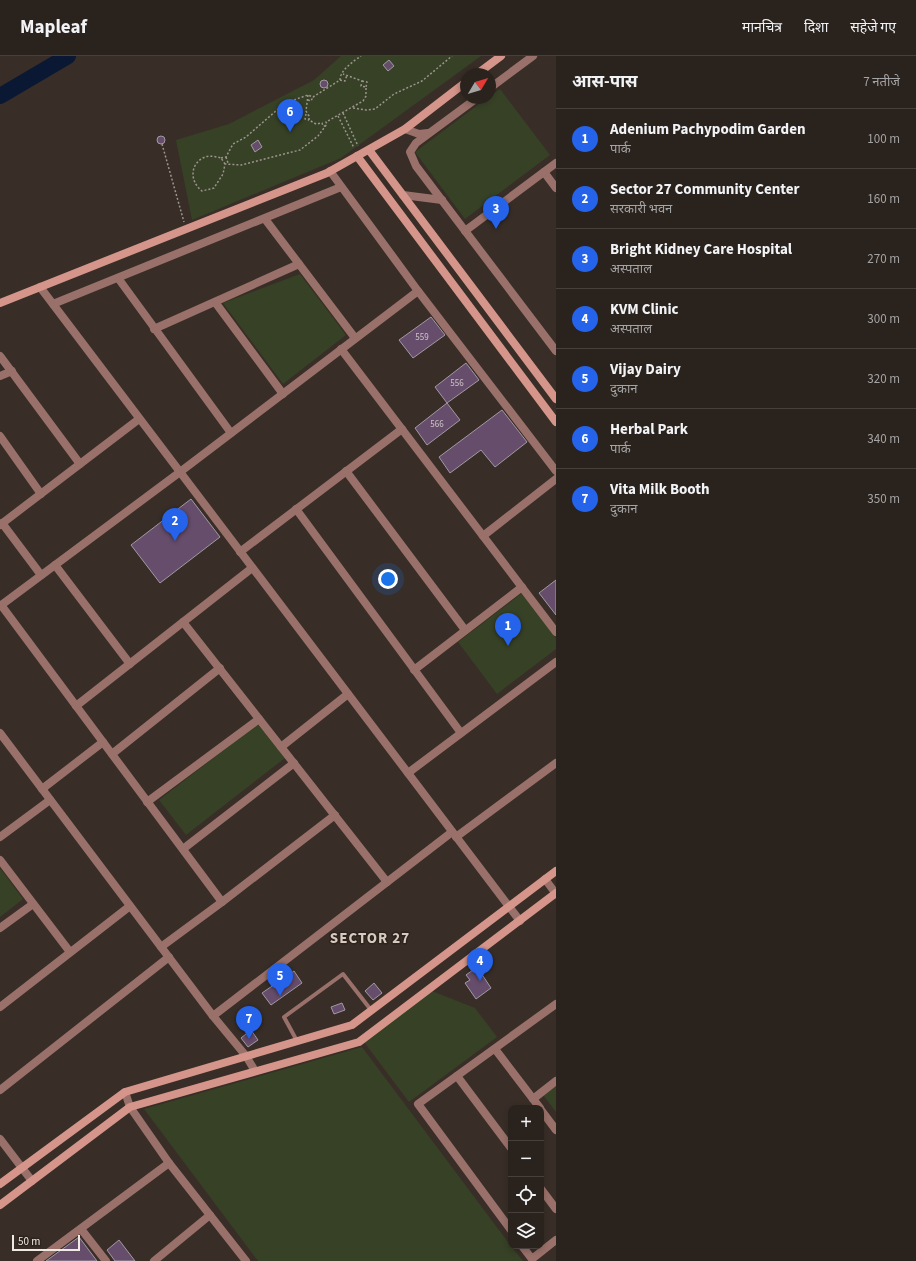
<!DOCTYPE html>
<html lang="hi">
<meta charset="utf-8">
<style>
:root{--surface:#2a221d;--page:#362f2a;--text:#f1f3f6;--muted:#a5a4a4;--line:#463f3b;--accent:#2563eb}
body{margin:0;font-family:"Source Sans 3","Noto Sans Devanagari",sans-serif;background:var(--page);color:var(--text)}
.controls{position:absolute;right:12px;bottom:12px;display:grid;overflow:hidden;border-radius:8px;box-shadow:0 2px 6px #0003}
.controls button{width:36px;height:36px;display:grid;place-items:center;padding:0;border:0;border-bottom:1px solid var(--line);background:var(--surface);color:var(--text);font:20px sans-serif}
.compass{position:absolute;left:460px;top:12px;width:36px;height:36px;border-radius:50%;background:var(--surface);box-shadow:0 2px 6px #0003;rotate:52deg}
.scale{position:absolute;left:12px;bottom:10px;width:68px;box-sizing:border-box;padding-left:4px;border:2px solid #f0eae5;border-top:0;font-size:11px;line-height:14px;white-space:nowrap;color:#f0eae5;-webkit-text-stroke:3px #2e241d;paint-order:stroke}
.you{position:absolute;left:388px;top:523px;width:14px;height:14px;margin:-10px;border:3px solid #fff;border-radius:50%;background:#1a73e8;box-shadow:0 0 0 6px #1a73e833}
.badge{display:grid;place-items:center;width:26px;height:26px;border-radius:50%;background:var(--accent);color:#fff;font-size:13px;font-weight:700}
.pin{position:absolute;translate:-50% -33px;filter:drop-shadow(0 1px 2px #0008)}
.pin::after{content:'';position:absolute;top:21px;width:14px;height:12px;background:inherit;clip-path:polygon(0 0,100% 0,50% 100%)}
.list{margin:0;padding:0;list-style:none}
h2{display:flex;justify-content:space-between;align-items:center;height:52px;margin:0;padding:0 16px;font-size:17px}
h2 small{font-size:13px;font-weight:400;color:var(--muted)}
.list li{display:grid;grid-template-columns:26px 1fr auto;gap:12px;align-items:center;box-sizing:border-box;height:60px;padding:0 16px;border-top:1px solid var(--line)}
.list b{display:block;font-size:15px;white-space:nowrap}
.list p{margin:0;font-size:13px;white-space:nowrap;color:var(--muted)}
.list em{font-size:13px;font-style:normal;color:var(--muted)}
.icon{flex:none;width:22px;height:22px;fill:none;stroke:currentColor;stroke-width:2;stroke-linecap:round;stroke-linejoin:round}
.map{position:relative;flex:none;width:556px;height:1205px;overflow:hidden}
header{display:flex;align-items:center;gap:24px;box-sizing:border-box;height:56px;padding:0 20px;background:var(--surface);border-bottom:1px solid var(--line)}
header strong{font-size:19px}
nav{display:flex;gap:22px;margin-inline-start:auto;font-size:14px}
main{display:flex}
aside{flex:1;background:var(--surface)}
.map>svg:first-child{display:block}
.green{fill:#374126}
.lines{fill:none;stroke-linecap:round;stroke-linejoin:round}
.river{stroke:#0a1834;stroke-width:16}
.building{fill:#664d6b;stroke:#a299a4}
.path{stroke:#9c948e;stroke-width:1.5;stroke-dasharray:2 2;stroke-linecap:butt}
.lane{stroke:#9a716a;stroke-width:4}
.street{stroke:#9a716a;stroke-width:8}
.secondary{stroke:#d5958a;stroke-width:8}
.labels{text-anchor:middle;dominant-baseline:central;stroke-width:3;stroke-linejoin:round;paint-order:stroke}
.number-label{font-size:9px;fill:#cec3c6}
.district-label{font-size:15px;font-weight:bold;letter-spacing:1px;fill:#d6cac1;stroke:#2e241d}
</style>
<header>
<strong>Mapleaf</strong>
<nav><a>मानचित्र</a><a>दिशा</a><a>सहेजे गए</a></nav>
</header>
<main>
<div class="map">
<svg width="556" height="1205" viewBox="0 0 556 1205">
<rect width="100%" height="100%" fill="#382e27"/>
<g class="green">
<polygon points="341,0 481,0 341,102 192,164 176,84 229,68 314,24"/>
<polygon points="500,33 550,99 465,163 415,96 487,42 490,42 490,40"/>
<polygon points="300,218 346,279 283,328 223,247"/>
<polygon points="522,537 556,582 556,593 497,638 458,586"/>
<polygon points="259,667 285,702 186,779 159,744"/>
<polygon points="0,812 23,843 0,861"/>
<polygon points="432,935 475,952 497,981 409,1046 364,986"/>
<polygon points="362,991 511,1190 523,1205 258,1205 144,1053"/>
<polygon points="556,1029 556,1056 543,1039"/>
</g>
<g class="lines">
<polyline class="river" points="0,40 68,0"/>
</g>
<g class="building">
<polygon points="389,4 394,10 388,15 383,9"/>
<circle cx="324" cy="28" r="4"/>
<circle cx="161" cy="84" r="4"/>
<polygon points="258,84 262,91 255,96 251,89"/>
<polygon points="431,261 445,279 413,302 399,284"/>
<polygon points="466,307 479,324 447,347 435,331"/>
<polygon points="447,347 460,364 427,389 415,372"/>
<polygon points="502,354 527,386 495,411 481,394 450,417 439,401"/>
<polygon points="191,443 220,481 160,527 131,489"/>
<polygon points="556,524 556,559 539,537"/>
<polygon points="477,911 491,932 476,943 465,927 470,924 466,919"/>
<polygon points="294,915 302,927 271,949 262,937"/>
<polygon points="374,927 382,937 373,944 365,935"/>
<polygon points="342,947 345,954 334,958 331,951"/>
<polygon points="251,974 258,984 248,991 241,982"/>
<polygon points="79,1181 97,1205 46,1205"/>
<polygon points="119,1184 135,1205 115,1205 107,1194"/>
</g>
<g class="lines">
<g class="path">
<polyline points="340,24 345,25 347,19"/>
<polyline points="362,25 367,26 366,31"/>
<polyline points="308,39 306,55 309,60 309,64 316,68 322,67 323,70 325,70"/>
<polyline points="308,44 311,45 313,41"/>
<polyline points="353,52 366,54 375,53 394,38 422,25 452,0"/>
<polyline points="343,57 358,90"/>
<polyline points="306,58 305,63 309,64"/>
<polyline points="338,60 354,92"/>
<polyline points="162,88 184,166"/>
<polyline points="226,101 228,107"/>
<path d="M221,102L226,101L233,88L246,81L285,47L308,39L313,41L340,24C340,14 354,5 361,0"/>
<path d="M225,108L221,102C217,101 210,99 205,101C189,108 190,126 202,135L214,132L223,118L225,108L241,109L300,94L318,80L327,68L326,66L363,45L366,40V31L361,30L362,25L343,18"/>
</g>
<polyline class="lane" points="297,985 284,961 343,918 371,954"/>
<g class="street">
<polyline points="490,32 533,0"/>
<polyline points="477,42 416,87 410,96 416,110 556,295"/>
<polyline points="405,73 419,78 428,77"/>
<polyline points="330,115 418,235"/>
<polyline points="544,116 556,132"/>
<polyline points="403,139 442,144"/>
<polyline points="265,163 355,282"/>
<polyline points="465,175 556,107"/>
<polyline points="118,222 231,377"/>
<polyline points="40,231 520,865"/>
<polyline points="215,246 283,338"/>
<polyline points="53,248 341,131"/>
<polyline points="154,273 299,208"/>
<polyline points="341,293 556,576"/>
<polyline points="0,300 80,408"/>
<polyline points="0,320 12,315"/>
<polyline points="0,380 41,438"/>
<polyline points="346,415 465,574"/>
<polyline points="296,453 461,677"/>
<polyline points="2,467 41,519"/>
<polyline points="0,469 139,363"/>
<polyline points="483,480 556,423"/>
<polyline points="240,496 402,373"/>
<polyline points="55,509 130,608"/>
<polyline points="1,549 222,846 161,891"/>
<polyline points="0,550 180,416 418,235 556,415"/>
<polyline points="183,566 387,826"/>
<polyline points="414,614 522,531"/>
<polyline points="76,650 252,512"/>
<polyline points="0,677 213,960 246,1000 255,1015"/>
<polyline points="281,691 348,638"/>
<polyline points="112,698 220,612"/>
<polyline points="408,717 556,606"/>
<polyline points="42,733 103,686"/>
<polyline points="147,746 259,663"/>
<polyline points="0,781 50,744"/>
<polyline points="456,781 556,707"/>
<polyline points="183,793 294,707"/>
<polyline points="0,804 70,896"/>
<polyline points="545,823 556,838"/>
<polyline points="222,846 335,759"/>
<polyline points="0,872 33,848"/>
<polyline points="0,951 130,850"/>
<polyline points="213,960 452,776"/>
<polyline points="495,993 540,1052"/>
<polyline points="457,1020 511,1092"/>
<polyline points="0,1034 169,901"/>
<polyline points="125,1036 130,1051 169,1107 246,1205"/>
<polyline points="533,1043 556,1025"/>
<polyline points="541,1054 556,1074"/>
<polyline points="0,1083 32,1125"/>
<polyline points="541,1133 556,1153"/>
<polyline points="81,1173 106,1205"/>
<polyline points="511,1174 418,1048 556,948"/>
<polyline points="522,1190 532,1203 556,1184"/>
<polyline points="37,1205 169,1107"/>
<polyline points="154,1205 210,1159"/>
</g>
<g class="secondary">
<polyline points="477,18 501,0"/>
<polyline points="369,94 556,343"/>
<polyline points="357,100 556,366"/>
<polyline points="0,247 327,117 405,73 466,26"/>
<polyline points="0,1128 125,1036 352,969 556,815"/>
<polyline points="0,1149 130,1051 359,986 556,837"/>
</g>
</g>
<g class="labels">
<g class="number-label">
<text x="422" y="281">559</text>
<text x="457" y="327">556</text>
<text x="437" y="368">566</text>
</g>
<g class="district-label">
<text x="370" y="882">SECTOR 27</text>
</g>
</g>
</svg>
<div class="controls">
<button>+</button>
<button>−</button>
<button><svg class="icon" aria-label="locate" viewBox="0 0 24 24"><circle cx="12" cy="12" r="6"/><path d="M12 2v4M12 18v4M2 12h4M18 12h4"/></svg></button>
<button><svg class="icon" aria-label="layers" viewBox="0 0 24 24"><path d="M12 4l9 5-9 5-9-5zM3 14l9 5 9-5"/></svg></button>
</div>
<svg class="compass" viewBox="-18 -18 36 36"><path d="M0-13l5 13h-10z" fill="#e53935"/><path d="M0 13l5-13h-10z" fill="#a5a4a4"/></svg>
<div class="scale">50 m</div>
<div class="you"></div>
<div class="pin badge" style="left:508px;top:590px">1</div>
<div class="pin badge" style="left:175px;top:485px">2</div>
<div class="pin badge" style="left:496px;top:173px">3</div>
<div class="pin badge" style="left:480px;top:925px">4</div>
<div class="pin badge" style="left:280px;top:940px">5</div>
<div class="pin badge" style="left:290px;top:76px">6</div>
<div class="pin badge" style="left:249px;top:983px">7</div>
</div>
<aside>
<h2>आस-पास<small>7 नतीजे</small></h2>
<ul class="list">
<li><span class="badge">1</span><div><b>Adenium Pachypodim Garden</b><p>पार्क</p></div><em>100 m</em></li>
<li><span class="badge">2</span><div><b>Sector 27 Community Center</b><p>सरकारी भवन</p></div><em>160 m</em></li>
<li><span class="badge">3</span><div><b>Bright Kidney Care Hospital</b><p>अस्पताल</p></div><em>270 m</em></li>
<li><span class="badge">4</span><div><b>KVM Clinic</b><p>अस्पताल</p></div><em>300 m</em></li>
<li><span class="badge">5</span><div><b>Vijay Dairy</b><p>दुकान</p></div><em>320 m</em></li>
<li><span class="badge">6</span><div><b>Herbal Park</b><p>पार्क</p></div><em>340 m</em></li>
<li><span class="badge">7</span><div><b>Vita Milk Booth</b><p>दुकान</p></div><em>350 m</em></li>
</ul>
</aside>
</main>
